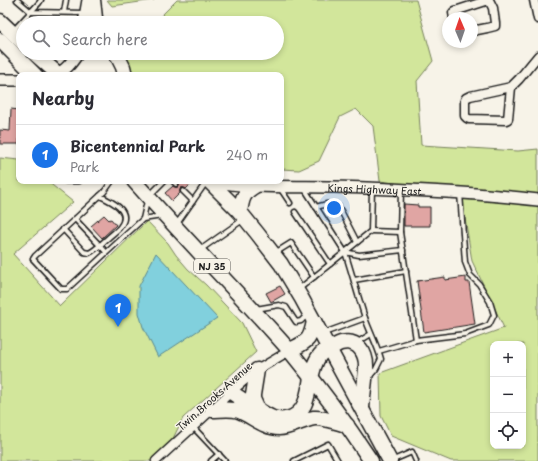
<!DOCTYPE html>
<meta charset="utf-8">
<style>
:root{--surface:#fff;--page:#f7f7f7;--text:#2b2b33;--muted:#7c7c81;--line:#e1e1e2;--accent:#1a73e8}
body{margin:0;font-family:"Playpen Sans",sans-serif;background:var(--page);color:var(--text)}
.controls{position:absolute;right:12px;bottom:12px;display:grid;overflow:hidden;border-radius:8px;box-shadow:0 2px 6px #0003}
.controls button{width:36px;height:36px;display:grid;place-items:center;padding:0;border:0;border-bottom:1px solid var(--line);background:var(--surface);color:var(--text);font:20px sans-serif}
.compass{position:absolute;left:442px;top:12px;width:36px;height:36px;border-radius:50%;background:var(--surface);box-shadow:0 2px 6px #0003;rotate:358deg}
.you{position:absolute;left:334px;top:208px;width:14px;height:14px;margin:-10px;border:3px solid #fff;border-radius:50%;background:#1a73e8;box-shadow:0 0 0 6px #1a73e833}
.badge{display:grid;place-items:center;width:26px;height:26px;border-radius:50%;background:var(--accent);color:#fff;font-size:13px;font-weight:700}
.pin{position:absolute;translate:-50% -33px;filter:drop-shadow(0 1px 2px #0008)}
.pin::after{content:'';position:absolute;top:21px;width:14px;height:12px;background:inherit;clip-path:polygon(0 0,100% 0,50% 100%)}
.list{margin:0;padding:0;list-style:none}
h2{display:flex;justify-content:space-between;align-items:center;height:52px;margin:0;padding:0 16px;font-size:17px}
h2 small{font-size:13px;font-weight:400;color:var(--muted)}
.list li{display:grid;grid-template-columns:26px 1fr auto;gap:12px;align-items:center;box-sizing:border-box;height:60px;padding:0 16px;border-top:1px solid var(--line)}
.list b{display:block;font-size:15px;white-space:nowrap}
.list p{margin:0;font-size:13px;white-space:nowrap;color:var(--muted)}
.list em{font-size:13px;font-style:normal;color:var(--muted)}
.icon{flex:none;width:22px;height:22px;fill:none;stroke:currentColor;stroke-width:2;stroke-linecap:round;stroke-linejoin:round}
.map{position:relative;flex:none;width:538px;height:461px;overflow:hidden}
.search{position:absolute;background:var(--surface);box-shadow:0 2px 6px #0003;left:16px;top:16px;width:268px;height:44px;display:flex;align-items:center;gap:10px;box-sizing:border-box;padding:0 14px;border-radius:22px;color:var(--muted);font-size:15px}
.panel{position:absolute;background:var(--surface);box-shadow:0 2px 6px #0003;left:16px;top:72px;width:268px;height:112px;border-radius:8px}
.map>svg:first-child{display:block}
.green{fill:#d2e69b;stroke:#77815c;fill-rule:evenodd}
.water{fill:#81d0dd;stroke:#598890}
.building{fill:#e0a5a3;stroke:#1c1c1c}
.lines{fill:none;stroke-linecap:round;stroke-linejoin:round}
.lane-casing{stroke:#1c1c1c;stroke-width:7}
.street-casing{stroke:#1c1c1c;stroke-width:11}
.secondary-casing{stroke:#1c1c1c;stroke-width:14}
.highway-casing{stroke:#1c1c1c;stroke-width:17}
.lane{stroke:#f7f3e8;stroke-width:4}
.street{stroke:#f7f3e8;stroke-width:8}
.secondary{stroke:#f7f3e8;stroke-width:11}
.highway{stroke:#f7f3e8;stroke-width:14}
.labels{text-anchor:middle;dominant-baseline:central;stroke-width:3;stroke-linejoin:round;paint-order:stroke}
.shield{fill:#f7f3e8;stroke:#5e5c59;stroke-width:1}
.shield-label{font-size:9px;font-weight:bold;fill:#1c1c1c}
.street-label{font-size:10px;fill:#1c1c1c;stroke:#f7f3e8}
</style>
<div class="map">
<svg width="538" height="461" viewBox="0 0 538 461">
<rect width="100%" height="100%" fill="#f7f3e8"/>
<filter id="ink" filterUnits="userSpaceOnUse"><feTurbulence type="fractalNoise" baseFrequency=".025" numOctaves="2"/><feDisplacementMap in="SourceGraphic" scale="8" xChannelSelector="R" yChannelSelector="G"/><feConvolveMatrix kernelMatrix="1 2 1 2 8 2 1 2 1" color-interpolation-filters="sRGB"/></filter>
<g filter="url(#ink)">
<g class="green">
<polygon points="107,0 154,0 112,6"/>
<path d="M177,0H416L433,61L417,81L421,145L518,151L538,149V461H451L391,436L381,416L380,373L504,328L472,261L461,193L380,181L373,126L356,109L340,117L319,161L299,170L281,169V75H134L123,53H277V23H154ZM493,344H523V446H493Z"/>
<polygon points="0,158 19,160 19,181 47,181 73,202 13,254 60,306 147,221 168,243 176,255 188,269 206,285 242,323 256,352 183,418 162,461 0,461"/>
</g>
<polygon class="water" points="156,253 217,318 158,357 143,327 139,313 139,286"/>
<g class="building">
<polygon points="11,109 19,110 19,144 0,144 0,130 10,131"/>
<polygon points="178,181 194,181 186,189 184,188 181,188 180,190 180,193 172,201 165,193 173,186 175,187 178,187 179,185"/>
<polygon points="404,204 418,205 418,207 430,207 430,226 404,226"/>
<polygon points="104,215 109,220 111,219 116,225 102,238 91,226"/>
<polygon points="445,277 445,280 466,277 466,282 469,282 475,324 424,332 417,281"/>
<polygon points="280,286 285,294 271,302 266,293"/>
</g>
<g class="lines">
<defs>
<g id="lane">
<polyline points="17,0 31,12 85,13"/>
<polyline points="64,12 66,0"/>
<polyline points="13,31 39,3 41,0"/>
<polyline points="66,181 79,181"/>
<polyline points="112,181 104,192 35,256 33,259 61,289 67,289 143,219 147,201"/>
<polyline points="173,181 176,184"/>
<polyline points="280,188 290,203"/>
<polyline points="183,191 193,201"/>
<polyline points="150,195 164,181"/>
<polyline points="316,207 327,204 339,207 357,242"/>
<polyline points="295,212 330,264"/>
<polyline points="75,219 106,252"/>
<polyline points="143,219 162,216"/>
<polyline points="176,225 207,181"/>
<path d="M63,229L84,252L89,253C96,250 102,243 108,238C112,234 117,231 120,227C133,211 111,201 100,196"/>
<polyline points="371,231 400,232 401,190"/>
<polyline points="400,232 416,340"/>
<polyline points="200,250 244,219"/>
<path d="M345,252C352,274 358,296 365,318C370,332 377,345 381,359L376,369L370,376"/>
<polyline points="345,252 371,231 372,188"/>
<polyline points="345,252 359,255 403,250"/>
<polyline points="275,253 291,243 314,277"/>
<polyline points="354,280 406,271"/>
<polyline points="299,289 345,252 304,188"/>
<polyline points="256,309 279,305 286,307 296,322 301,321 308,314"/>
<polyline points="324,333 365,318"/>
<polyline points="358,342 371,334"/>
<polyline points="379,351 416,340 465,334 489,325 494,315 490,302 479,284 470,275 465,262 460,193"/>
<polyline points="193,427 225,461"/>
<polyline points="211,461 219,454"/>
<polyline points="294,461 328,444 338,461"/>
<polyline points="391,461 412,452 416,461"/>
</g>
<g id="street">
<polyline points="534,0 538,19"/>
<polyline points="454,18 453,13 455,11 489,0 493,8 495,23 495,26 487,28 472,31"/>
<polygon points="511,87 508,119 506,120 469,119 467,118 465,116 465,100 466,98 470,96"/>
<polyline points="511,87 519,79 538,56"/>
<polyline points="156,461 231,392 257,370 289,351"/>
</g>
<g id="secondary">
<polyline points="84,23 88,0"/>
<path d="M54,75C65,72 72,62 78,53"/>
<polyline points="0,80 19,80"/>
<path id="s1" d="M212,181C252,189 294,186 334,187C402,189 470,192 538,200"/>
</g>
<g id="highway">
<polyline points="93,0 95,18 97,23"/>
<polyline points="0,21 23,43"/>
<polyline points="0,40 35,75"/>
<polyline points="34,53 59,75"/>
<polyline points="116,53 123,67 125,75"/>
<path d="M134,181C185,239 239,293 290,351C319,386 346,423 371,461"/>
<polyline points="209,181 240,212 257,233 281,264 302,299 390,461"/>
<path d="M240,212C242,199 243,193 255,186"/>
<path d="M289,351C307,341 310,342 314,321"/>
<polyline points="257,370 253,395 253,399 258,410"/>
<path d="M231,392C238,397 246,402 254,407C265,414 275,423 290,418C315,409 305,373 320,355C323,351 326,350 330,348C334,347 337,344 341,343C358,339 367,353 366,369C365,382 363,395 362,408"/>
<path d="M212,410C221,410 231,408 239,411C252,416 264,428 279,428C291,428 302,420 314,418C325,417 337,423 347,425"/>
</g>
</defs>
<use href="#lane" class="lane-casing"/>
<use href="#street" class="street-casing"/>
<use href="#secondary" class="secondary-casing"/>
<use href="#highway" class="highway-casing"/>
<use href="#lane" class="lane"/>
<use href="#street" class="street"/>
<use href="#secondary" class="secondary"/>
<use href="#highway" class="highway"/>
</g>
</g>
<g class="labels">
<rect class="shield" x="194" y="259" width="36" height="14" rx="3"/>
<g class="shield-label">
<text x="212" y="266">NJ 35</text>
</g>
<g class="street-label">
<text stroke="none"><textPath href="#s1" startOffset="163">Kings Highway East</textPath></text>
<text transform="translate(214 396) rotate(-42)">Twin Brooks Avenue</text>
</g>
</g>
</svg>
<div class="controls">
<button>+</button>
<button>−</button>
<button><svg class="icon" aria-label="locate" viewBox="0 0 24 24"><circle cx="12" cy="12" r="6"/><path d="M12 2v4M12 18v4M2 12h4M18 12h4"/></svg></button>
</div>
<svg class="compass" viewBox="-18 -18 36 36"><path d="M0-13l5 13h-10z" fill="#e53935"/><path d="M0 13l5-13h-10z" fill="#7c7c81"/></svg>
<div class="you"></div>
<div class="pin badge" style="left:118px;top:327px">1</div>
<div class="search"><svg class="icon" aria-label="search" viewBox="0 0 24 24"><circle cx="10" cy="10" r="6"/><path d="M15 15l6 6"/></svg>Search here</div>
<section class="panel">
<h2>Nearby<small></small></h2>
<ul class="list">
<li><span class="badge">1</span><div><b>Bicentennial Park</b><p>Park</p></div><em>240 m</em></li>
</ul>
</section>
</div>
